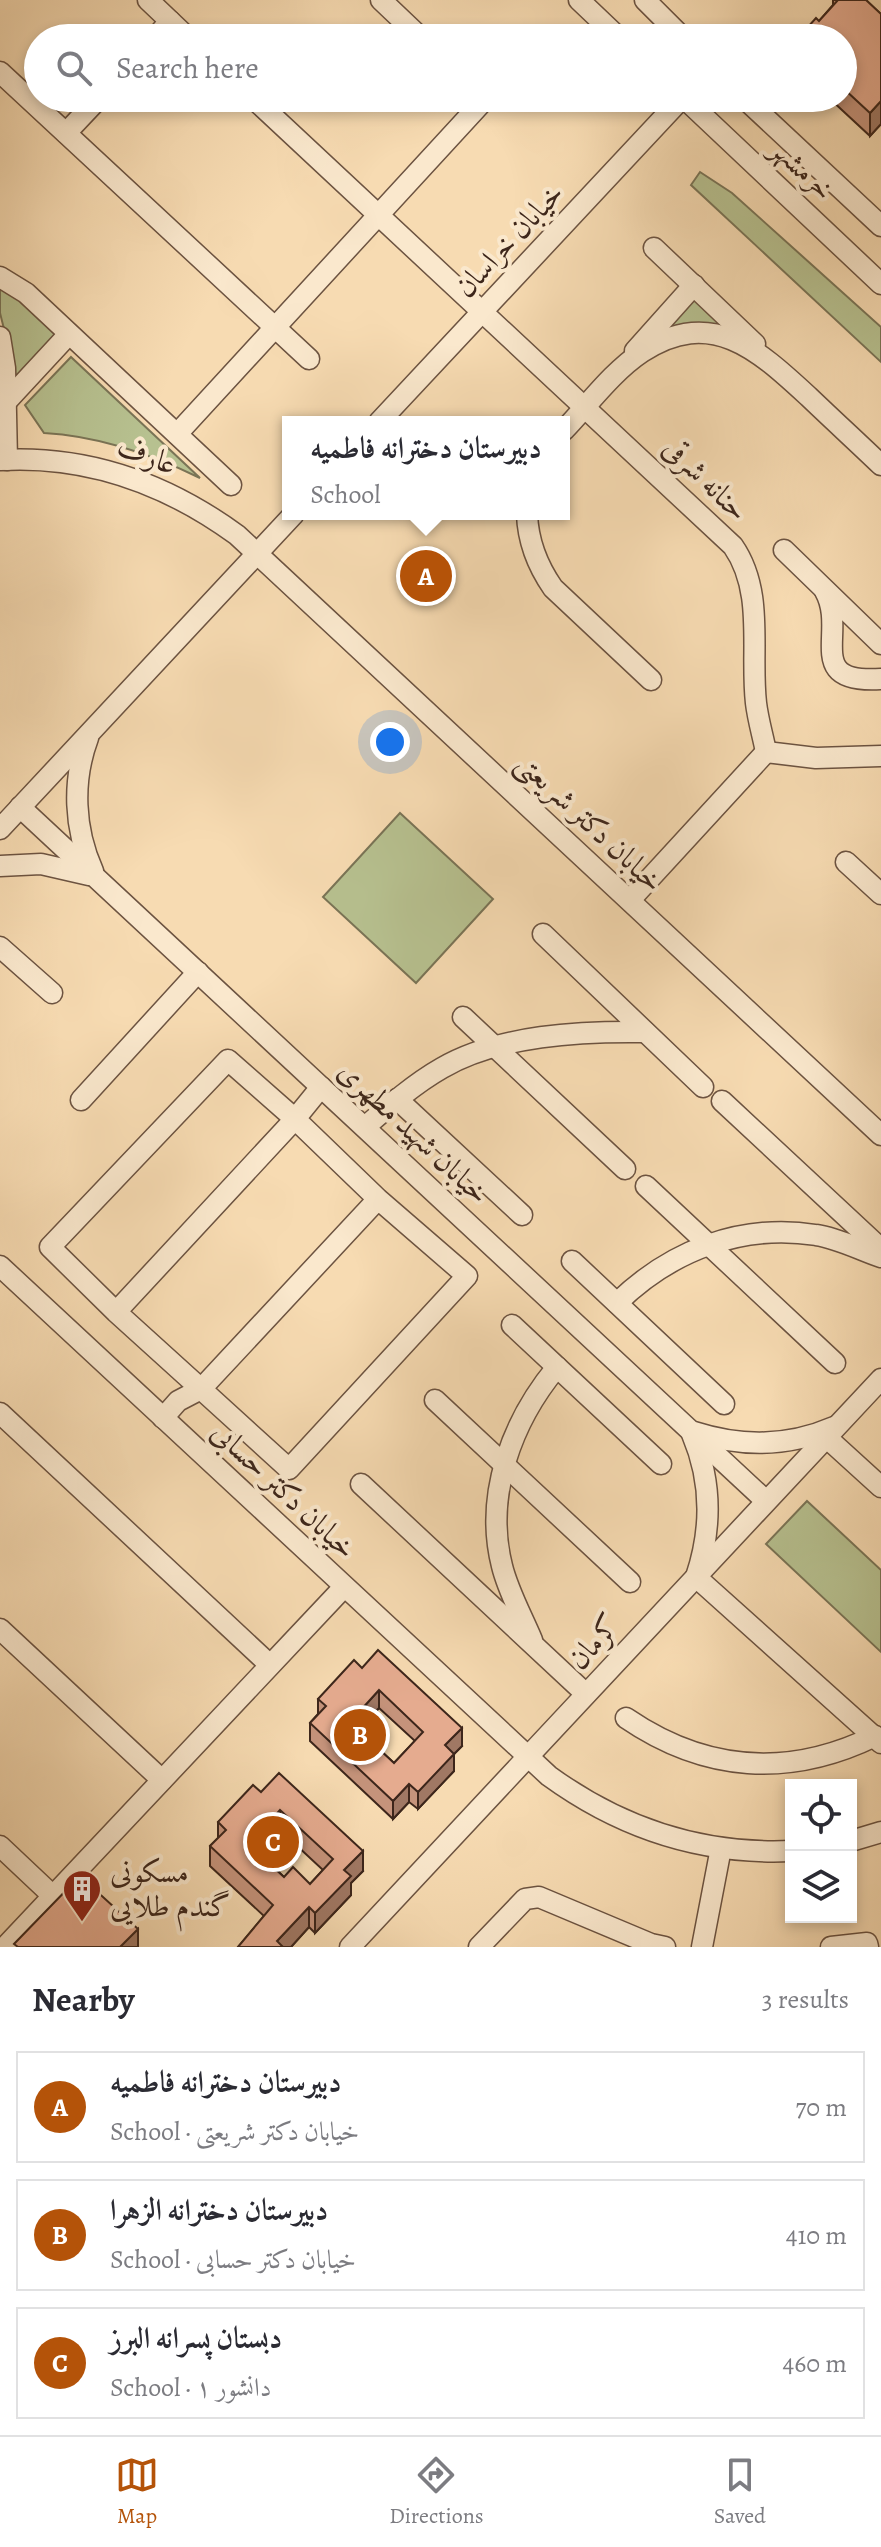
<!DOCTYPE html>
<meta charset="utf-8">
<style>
:root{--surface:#fff;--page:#f2f2f3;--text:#2b2b33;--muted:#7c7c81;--line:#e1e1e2;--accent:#b45309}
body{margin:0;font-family:Alegreya,Amiri,serif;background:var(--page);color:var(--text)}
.controls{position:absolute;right:24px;bottom:24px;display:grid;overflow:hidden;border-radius:0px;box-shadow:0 4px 12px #0003}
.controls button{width:72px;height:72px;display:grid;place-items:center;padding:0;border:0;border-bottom:2px solid var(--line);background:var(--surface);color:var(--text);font:40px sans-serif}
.you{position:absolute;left:390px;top:742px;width:28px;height:28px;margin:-20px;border:6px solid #fff;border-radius:50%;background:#1a73e8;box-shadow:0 0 0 12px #1a73e833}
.badge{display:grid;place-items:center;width:52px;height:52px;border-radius:50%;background:var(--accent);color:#fff;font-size:26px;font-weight:700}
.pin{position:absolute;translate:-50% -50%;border:4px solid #fff;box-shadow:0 2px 8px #0006}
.popup{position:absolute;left:282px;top:416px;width:288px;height:104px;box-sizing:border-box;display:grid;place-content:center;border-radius:0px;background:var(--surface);filter:drop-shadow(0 2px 6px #0005);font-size:26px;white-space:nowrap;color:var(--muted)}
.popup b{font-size:30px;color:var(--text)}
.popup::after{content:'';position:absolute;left:50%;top:100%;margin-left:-16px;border:16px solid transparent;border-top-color:var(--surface)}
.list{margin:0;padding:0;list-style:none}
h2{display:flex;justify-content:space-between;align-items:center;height:104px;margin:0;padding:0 32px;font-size:34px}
h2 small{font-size:26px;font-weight:400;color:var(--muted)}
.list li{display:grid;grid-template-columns:52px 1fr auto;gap:24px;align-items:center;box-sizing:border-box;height:112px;margin:0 16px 16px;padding:0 16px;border:2px solid var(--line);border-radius:0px}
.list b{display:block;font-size:30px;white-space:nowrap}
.list p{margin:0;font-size:26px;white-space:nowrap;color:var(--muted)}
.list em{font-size:26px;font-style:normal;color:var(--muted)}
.icon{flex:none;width:44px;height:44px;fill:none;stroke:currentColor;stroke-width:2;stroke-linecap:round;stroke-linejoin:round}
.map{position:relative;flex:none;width:881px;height:1947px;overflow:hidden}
.search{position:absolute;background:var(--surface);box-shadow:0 4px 12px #0003;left:24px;right:24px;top:24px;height:88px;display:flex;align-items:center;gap:20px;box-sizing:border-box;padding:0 28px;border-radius:44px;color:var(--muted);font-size:30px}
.sheet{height:488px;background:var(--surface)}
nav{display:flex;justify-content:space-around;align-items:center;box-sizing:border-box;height:112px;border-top:2px solid var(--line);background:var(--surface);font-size:22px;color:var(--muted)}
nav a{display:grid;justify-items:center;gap:4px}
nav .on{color:var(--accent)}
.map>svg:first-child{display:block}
.green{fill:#b7c190;stroke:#7a7456;stroke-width:2}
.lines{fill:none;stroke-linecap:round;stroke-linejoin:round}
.minor-casing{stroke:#6c5341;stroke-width:23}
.minor{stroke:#fae8cd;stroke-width:20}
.wall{fill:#c5937b;stroke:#3d261b;stroke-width:2;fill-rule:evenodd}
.shaded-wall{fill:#a07864;stroke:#3d261b;stroke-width:2}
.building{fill:#e5ab8f;stroke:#3d261b;stroke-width:2;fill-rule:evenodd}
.labels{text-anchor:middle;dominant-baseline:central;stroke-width:8;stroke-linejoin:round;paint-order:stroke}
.street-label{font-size:30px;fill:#3d261b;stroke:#fae8cd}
.poi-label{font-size:30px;fill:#3d261b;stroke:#fae8cd;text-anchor:start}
</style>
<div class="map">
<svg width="881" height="1947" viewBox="0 0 881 1947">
<rect width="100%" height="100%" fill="#f7dbb2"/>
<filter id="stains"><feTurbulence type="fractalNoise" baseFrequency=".0025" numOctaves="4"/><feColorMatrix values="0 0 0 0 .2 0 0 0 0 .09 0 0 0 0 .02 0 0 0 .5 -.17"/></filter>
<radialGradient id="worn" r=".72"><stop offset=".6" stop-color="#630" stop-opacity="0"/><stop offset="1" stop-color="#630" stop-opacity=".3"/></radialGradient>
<g class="green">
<polygon points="700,172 732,193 881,327 881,362 691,185"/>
<polygon points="0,285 22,298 61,336 16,377 0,313"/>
<polygon points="694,292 738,333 664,332"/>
<path d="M71,357L200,478C151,454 99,436 44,433L25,405Z"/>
<polygon points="400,813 493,899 416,983 323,897"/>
<polygon points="807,1501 881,1570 881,1652 766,1544"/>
</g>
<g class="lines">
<defs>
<g id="minor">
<polyline points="148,0 188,38"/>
<polyline points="381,0 421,38"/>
<polyline points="579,0 619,38"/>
<polyline points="645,0 683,38"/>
<polyline points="155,38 170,21"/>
<polyline points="0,72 309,359"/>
<path d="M253,98L733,546C765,592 750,651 756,703C758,720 763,736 766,752"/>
<polyline points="684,98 881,284"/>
<polyline points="744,98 881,226"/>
<polyline points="66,133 99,98"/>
<polyline points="654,248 755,344"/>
<polyline points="0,277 26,293 231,485"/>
<polyline points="0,337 5,368 7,460"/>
<polyline points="635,351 694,285"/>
<polyline points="6,402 69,334"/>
<polyline points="379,422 682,98"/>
<path d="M564,430C589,404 612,372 642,352C712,306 759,351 809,397C833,420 857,442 881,465"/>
<polyline points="177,434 486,98"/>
<path d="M0,460C87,455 167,484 237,535L881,1135"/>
<path d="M527,514C528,542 537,565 553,588L651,680"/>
<polyline points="784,550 881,644"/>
<path d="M825,591C848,632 802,684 881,679"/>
<path d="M88,738C72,781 74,829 93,871"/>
<polyline points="766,752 816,758 881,756"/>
<polyline points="20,807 766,1501"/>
<polyline points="0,829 294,514"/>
<polyline points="846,862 881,894"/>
<polyline points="0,866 41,864 89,875"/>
<polyline points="630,900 766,752"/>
<polyline points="543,934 703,1087"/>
<polyline points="0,947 52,993"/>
<polyline points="463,1017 625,1169"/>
<polyline points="321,1087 295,1119 378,1199 467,1276 289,1469 201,1389 378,1199"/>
<polyline points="397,1099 522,1215"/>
<polyline points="81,1100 198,972"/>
<polyline points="722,1101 881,1249"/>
<path d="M365,1127C389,1106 414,1084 442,1068C499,1035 581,1031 645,1032"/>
<polyline points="646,1186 835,1363"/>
<polyline points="572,1261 724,1404"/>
<path d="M0,1266L549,1776C622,1829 701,1855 791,1851"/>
<path d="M617,1303C670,1251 741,1223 816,1235C838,1238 860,1250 881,1257"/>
<polyline points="116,1312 295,1119 228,1060 50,1247 116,1312 201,1389 178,1401 163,1418"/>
<polyline points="512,1325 661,1464"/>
<polyline points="435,1400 630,1582"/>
<polyline points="0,1413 270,1665"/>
<path d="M694,1432C741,1447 788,1447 834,1427"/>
<path d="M692,1434C712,1481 712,1529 696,1577L881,1743"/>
<polyline points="826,1437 881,1487"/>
<polyline points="361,1484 586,1694"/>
<polyline points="0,1629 162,1780"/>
<path d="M532,1640C522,1616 508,1591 502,1566C484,1495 512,1421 557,1367"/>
<path d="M626,1718C705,1772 789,1778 875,1736"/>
<polyline points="851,1841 881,1832"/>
<polyline points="0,1846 53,1896"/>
<polyline points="5,1947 344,1587"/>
<polyline points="350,1947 881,1379"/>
<polyline points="479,1947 525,1899 539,1897 651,1944 665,1947"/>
<polyline points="702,1947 721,1848"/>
<polyline points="831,1947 867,1943 868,1947"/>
</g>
</defs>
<use href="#minor" class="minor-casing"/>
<use href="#minor" class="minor"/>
</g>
<g class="wall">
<polygon points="833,0 866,0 881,14 881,124 870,136 829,98 843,98 843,38 819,21 833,5"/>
<path d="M362,1668L462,1746L454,1754V1771L418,1809L409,1802L393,1819L310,1741V1723L318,1714V1699ZM379,1708L415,1741L394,1763L358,1730Z"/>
<path d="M261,1792L363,1871L351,1883V1895L315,1933L309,1927L291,1947H238L264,1916L210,1866V1846L218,1838V1822ZM280,1830L323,1870L310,1884L284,1877L269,1863L267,1844Z"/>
</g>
<g class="shaded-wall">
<polygon points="881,101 881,124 870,136 870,113"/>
<polygon points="379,1690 379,1708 350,1739 350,1722"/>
<polygon points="462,1728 462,1746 449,1759 454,1754 454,1771 418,1809 418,1792 445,1745"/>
<polygon points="409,1784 409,1802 393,1819 393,1801"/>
<polygon points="280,1810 280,1830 258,1854 258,1835"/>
<polygon points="269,1845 269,1865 260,1855"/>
<polygon points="363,1851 363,1871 351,1883 351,1895 315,1933 315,1913 344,1870"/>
<polygon points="309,1907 309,1927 291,1947 277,1947 277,1941"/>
<polygon points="138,1929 138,1947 120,1947"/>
</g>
<g class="building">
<polygon points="838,0 866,0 881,14 881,101 870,113 843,88 843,38 798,38 816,18 819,21"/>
<path d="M378,1650L462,1728L445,1745L454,1754L418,1792L409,1784L393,1801L310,1723L326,1706L318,1699L354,1660L362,1668ZM379,1690L423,1732L394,1763L350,1722Z"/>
<path d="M279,1773L363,1851L344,1870L351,1876L315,1913L309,1907L277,1941L283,1947H238L273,1905L210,1846L226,1830L218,1822L253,1785L261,1792ZM280,1810L333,1859L310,1884L293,1867L284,1877L260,1855L269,1845L258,1835Z"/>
<polygon points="80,1876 138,1929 120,1947 18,1947 14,1944"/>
</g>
<defs>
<symbol id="building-pin" viewBox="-11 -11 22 30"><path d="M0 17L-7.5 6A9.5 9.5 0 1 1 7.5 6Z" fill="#8f2418" stroke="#fae8cd"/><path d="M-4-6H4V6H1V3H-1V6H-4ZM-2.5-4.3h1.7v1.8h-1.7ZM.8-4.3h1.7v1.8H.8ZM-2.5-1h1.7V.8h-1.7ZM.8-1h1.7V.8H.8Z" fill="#fff"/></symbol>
</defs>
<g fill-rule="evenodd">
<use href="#building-pin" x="60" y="1867" width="44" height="60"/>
</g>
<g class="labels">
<g class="street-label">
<text transform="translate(803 169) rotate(43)">خرمشهر</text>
<text transform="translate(509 240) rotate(-47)">خیابان خراسان</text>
<text transform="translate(147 455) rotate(20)">عارف</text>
<text transform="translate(706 479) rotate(44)">حنانه شرقی</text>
<text transform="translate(590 822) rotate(43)">خیابان دکتر شریعتی</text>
<text transform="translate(414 1132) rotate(43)">خیابان شهید مطهری</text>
<text transform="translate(284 1490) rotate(43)">خیابان دکتر حسابی</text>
<text transform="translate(594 1642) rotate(-47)">کرمان</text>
</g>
<g class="poi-label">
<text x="110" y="1872">مسکونی<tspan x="110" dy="34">گندم طلایی</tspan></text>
</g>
</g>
<rect width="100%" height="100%" filter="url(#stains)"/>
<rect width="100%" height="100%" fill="url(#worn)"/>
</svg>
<div class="controls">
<button><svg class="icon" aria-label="locate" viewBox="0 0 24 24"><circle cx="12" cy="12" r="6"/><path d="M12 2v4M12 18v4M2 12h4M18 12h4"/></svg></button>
<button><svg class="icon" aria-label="layers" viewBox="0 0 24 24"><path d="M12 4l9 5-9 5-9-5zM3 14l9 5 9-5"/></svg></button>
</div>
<div class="you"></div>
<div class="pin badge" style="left:426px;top:576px">A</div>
<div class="popup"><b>دبیرستان دخترانه فاطمیه</b>School</div>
<div class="pin badge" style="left:360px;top:1735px">B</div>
<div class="pin badge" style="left:273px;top:1842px">C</div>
<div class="search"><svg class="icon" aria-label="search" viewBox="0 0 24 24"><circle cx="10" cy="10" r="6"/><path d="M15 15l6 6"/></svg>Search here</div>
</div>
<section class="sheet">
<h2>Nearby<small>3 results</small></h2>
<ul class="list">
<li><span class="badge">A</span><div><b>دبیرستان دخترانه فاطمیه</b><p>School · خیابان دکتر شریعتی</p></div><em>70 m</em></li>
<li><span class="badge">B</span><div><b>دبیرستان دخترانه الزهرا</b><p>School · خیابان دکتر حسابی</p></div><em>410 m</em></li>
<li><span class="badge">C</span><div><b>دبستان پسرانه البرز</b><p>School · دانشور ۱</p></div><em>460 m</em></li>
</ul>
</section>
<nav>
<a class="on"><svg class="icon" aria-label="map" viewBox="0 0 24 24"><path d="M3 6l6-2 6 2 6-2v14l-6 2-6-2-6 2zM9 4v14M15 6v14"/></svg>Map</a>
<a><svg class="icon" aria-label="directions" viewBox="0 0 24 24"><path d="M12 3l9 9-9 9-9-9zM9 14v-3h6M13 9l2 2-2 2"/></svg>Directions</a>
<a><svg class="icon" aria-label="saved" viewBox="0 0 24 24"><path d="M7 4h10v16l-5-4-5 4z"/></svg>Saved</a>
</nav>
